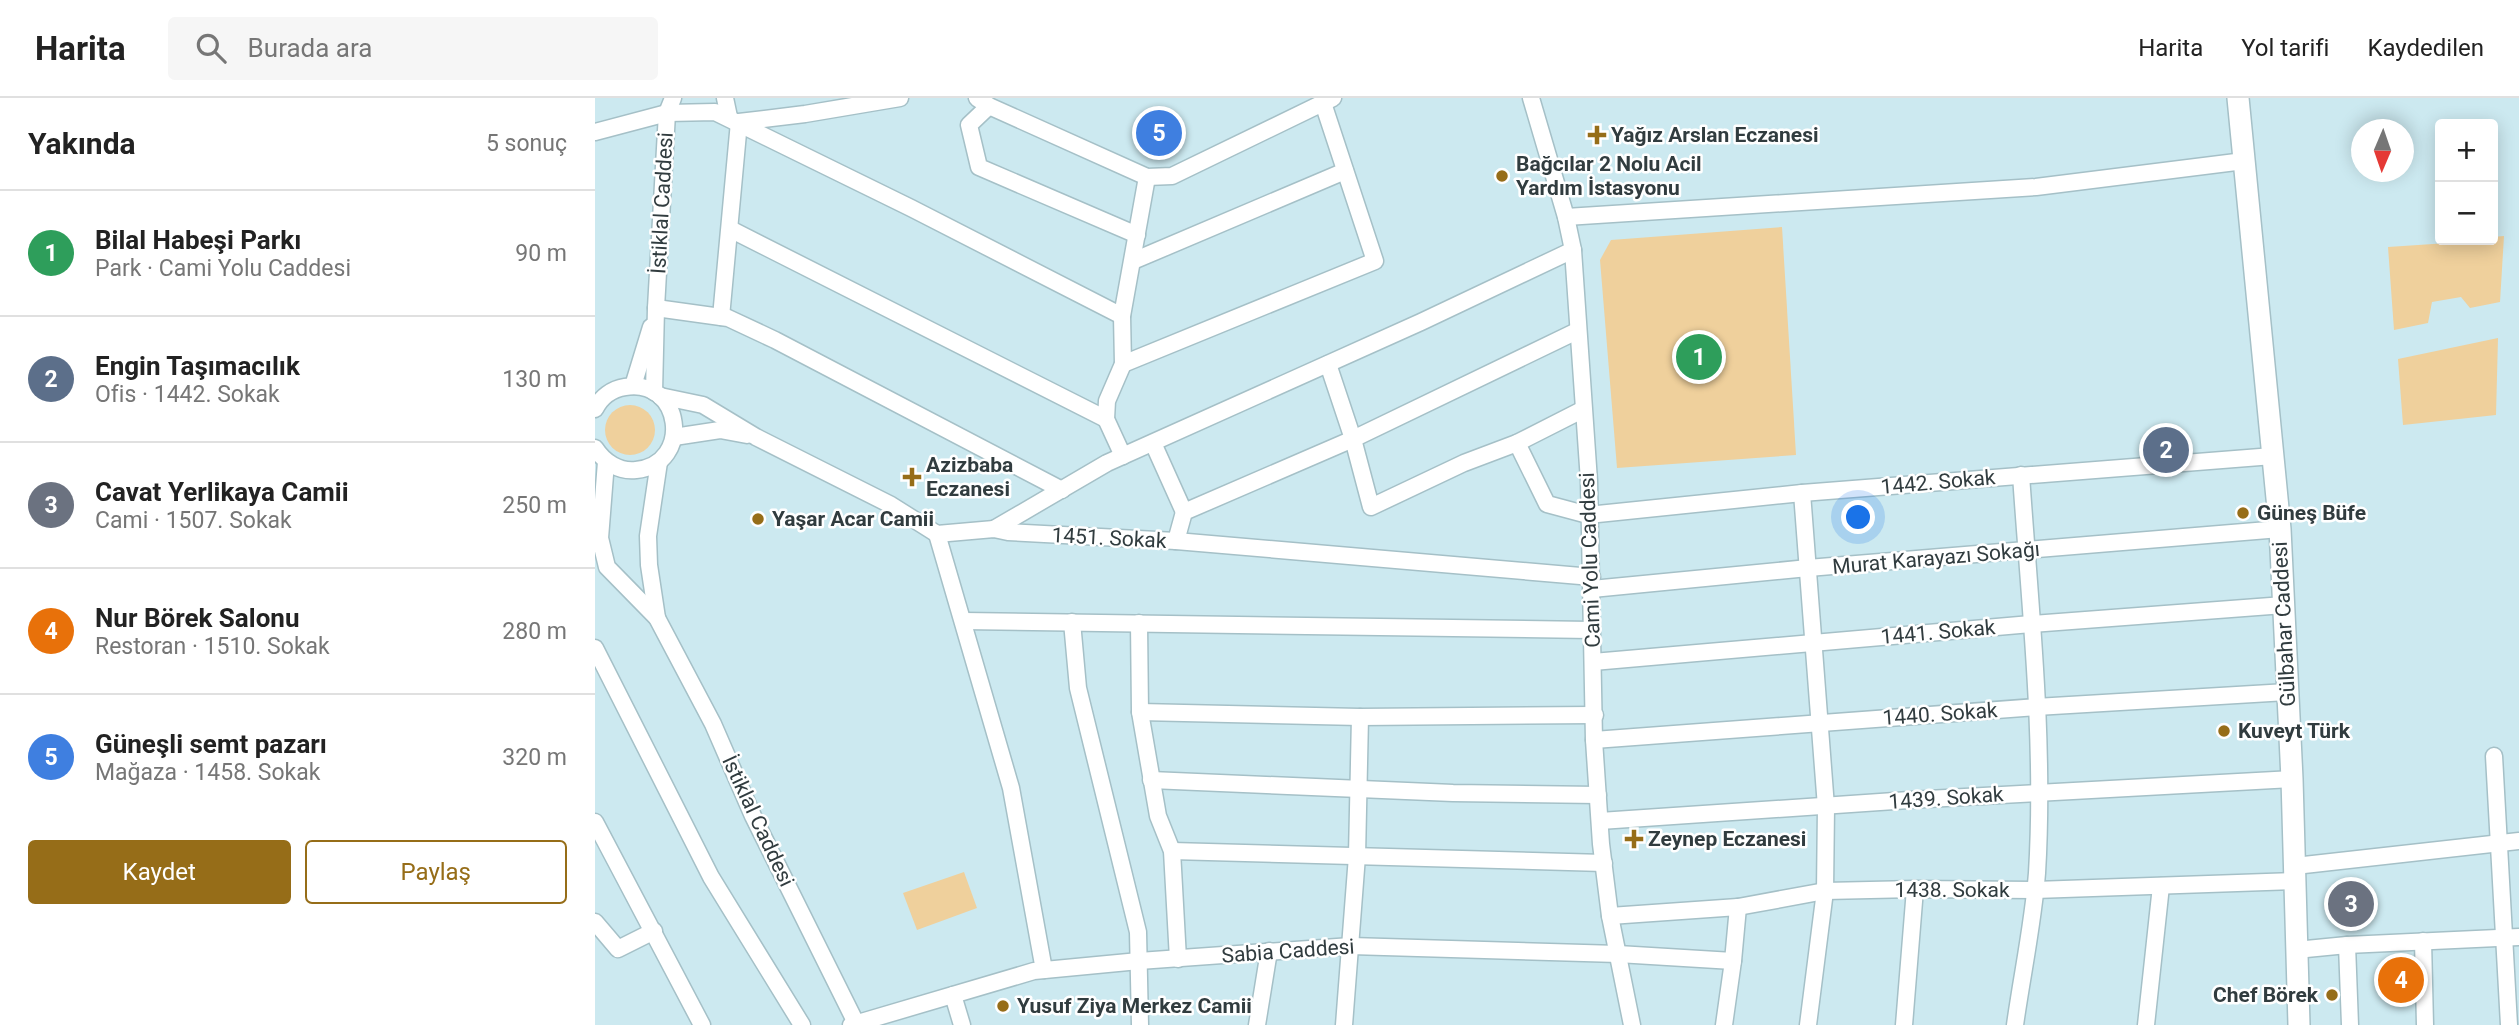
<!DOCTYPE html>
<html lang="tr">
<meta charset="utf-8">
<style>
:root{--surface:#fff;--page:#f6f6f6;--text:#222;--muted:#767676;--line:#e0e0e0;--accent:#966d18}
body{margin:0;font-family:Roboto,sans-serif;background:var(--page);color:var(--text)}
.controls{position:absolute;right:21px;top:21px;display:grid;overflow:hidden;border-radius:7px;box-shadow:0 4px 18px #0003}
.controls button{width:63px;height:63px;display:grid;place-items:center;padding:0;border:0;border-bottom:2px solid var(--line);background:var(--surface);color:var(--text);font:35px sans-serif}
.compass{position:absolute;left:1756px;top:21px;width:63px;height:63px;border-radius:50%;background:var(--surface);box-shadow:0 4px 18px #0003;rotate:182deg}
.you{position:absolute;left:1264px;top:420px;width:24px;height:24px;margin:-18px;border:5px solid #fff;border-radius:50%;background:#1a73e8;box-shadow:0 0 0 10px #1a73e833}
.badge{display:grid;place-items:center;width:46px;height:46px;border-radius:50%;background:var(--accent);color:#fff;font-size:23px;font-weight:700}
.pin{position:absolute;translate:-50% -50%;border:4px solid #fff;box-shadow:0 2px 7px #0006}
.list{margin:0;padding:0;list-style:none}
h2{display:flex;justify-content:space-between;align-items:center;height:91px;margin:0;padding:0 28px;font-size:30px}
h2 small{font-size:23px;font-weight:400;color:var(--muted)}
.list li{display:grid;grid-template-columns:46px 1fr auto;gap:21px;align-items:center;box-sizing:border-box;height:126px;padding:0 28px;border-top:2px solid var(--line)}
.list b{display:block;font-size:26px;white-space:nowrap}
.list p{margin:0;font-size:23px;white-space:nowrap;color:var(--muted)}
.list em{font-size:23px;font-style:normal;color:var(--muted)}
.actions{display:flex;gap:14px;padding:21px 28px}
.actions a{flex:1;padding:16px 0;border:2px solid var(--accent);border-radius:7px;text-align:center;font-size:24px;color:var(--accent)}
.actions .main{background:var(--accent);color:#fff}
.icon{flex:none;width:38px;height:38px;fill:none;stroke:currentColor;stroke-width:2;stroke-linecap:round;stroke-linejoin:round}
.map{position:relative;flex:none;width:1924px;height:927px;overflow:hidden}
header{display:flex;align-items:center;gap:42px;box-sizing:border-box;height:98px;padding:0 35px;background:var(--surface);border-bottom:2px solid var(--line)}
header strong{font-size:33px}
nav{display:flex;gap:38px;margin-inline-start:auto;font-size:24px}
.search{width:490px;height:63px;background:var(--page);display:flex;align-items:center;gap:18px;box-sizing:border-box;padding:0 24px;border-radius:7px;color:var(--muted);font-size:26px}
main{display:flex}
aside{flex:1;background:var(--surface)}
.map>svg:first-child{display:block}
.green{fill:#efd09c}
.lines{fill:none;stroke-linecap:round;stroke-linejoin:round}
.minor-casing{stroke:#a5c0c7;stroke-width:19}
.major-casing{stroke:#a5c0c7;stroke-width:24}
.minor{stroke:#fff;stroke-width:16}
.major{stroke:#fff;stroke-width:21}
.poi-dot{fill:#966d18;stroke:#fff;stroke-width:2.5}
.labels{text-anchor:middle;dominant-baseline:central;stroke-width:5;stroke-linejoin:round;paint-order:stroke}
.poi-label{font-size:21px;font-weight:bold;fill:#313c3f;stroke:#fff;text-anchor:start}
.street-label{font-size:21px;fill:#313c3f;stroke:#fff}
</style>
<header>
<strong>Harita</strong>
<div class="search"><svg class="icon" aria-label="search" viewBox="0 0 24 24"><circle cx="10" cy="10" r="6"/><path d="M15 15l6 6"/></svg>Burada ara</div>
<nav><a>Harita</a><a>Yol tarifi</a><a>Kaydedilen</a></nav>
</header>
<main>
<aside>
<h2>Yakında<small>5 sonuç</small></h2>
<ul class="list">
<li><span class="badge" style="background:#2e9e5b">1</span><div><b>Bilal Habeşi Parkı</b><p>Park · Cami Yolu Caddesi</p></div><em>90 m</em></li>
<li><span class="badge" style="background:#5c6f8a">2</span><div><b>Engin Taşımacılık</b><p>Ofis · 1442. Sokak</p></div><em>130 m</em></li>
<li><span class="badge" style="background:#6b7280">3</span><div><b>Cavat Yerlikaya Camii</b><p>Cami · 1507. Sokak</p></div><em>250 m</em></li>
<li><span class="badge" style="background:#e8710a">4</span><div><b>Nur Börek Salonu</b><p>Restoran · 1510. Sokak</p></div><em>280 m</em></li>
<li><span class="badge" style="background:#3f7fe0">5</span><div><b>Güneşli semt pazarı</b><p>Mağaza · 1458. Sokak</p></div><em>320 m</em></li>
</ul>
<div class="actions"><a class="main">Kaydet</a><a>Paylaş</a></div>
</aside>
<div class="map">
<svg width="1924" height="927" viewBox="0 0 1924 927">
<rect width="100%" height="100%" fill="#cce9f0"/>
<g class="green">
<polygon points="1187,129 1201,357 1022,370 1005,162 1016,142"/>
<polygon points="1909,138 1905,204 1875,210 1866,199 1837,204 1833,225 1799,232 1793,149 1898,142 1898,139"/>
<polygon points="1903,240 1901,317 1808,327 1803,261"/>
<circle cx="35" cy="332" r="25"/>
<polygon points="369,774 382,810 322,832 308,795"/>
</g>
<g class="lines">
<defs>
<g id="minor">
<polyline points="130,0 134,19"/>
<polyline points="382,0 394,8 552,79 577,78 738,0"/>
<polyline points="936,0 971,119 978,152 994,383 999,642 1006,746 1015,818 1037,927"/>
<polyline points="394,8 374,27 384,69 542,137"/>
<polyline points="0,34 72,15 120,14 316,110 527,218"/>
<polyline points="971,119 1441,89 1649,63"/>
<polyline points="135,131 511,321"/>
<polyline points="538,163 750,73"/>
<polyline points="61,210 133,220 180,242 467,392"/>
<polyline points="126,219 144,24 210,16 305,0"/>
<polyline points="528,266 780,163 728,5"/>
<polyline points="733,266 758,341 776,409 869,365 922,345 987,312"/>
<polyline points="38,288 56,229"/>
<polyline points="59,294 61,210 72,15 78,0"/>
<polyline points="65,298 108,307 161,339 296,407 342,436 399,431 413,434 581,443 997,479"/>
<path d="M0,311C6,299 17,291 30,289C87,279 99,366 41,372C24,374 9,364 0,350"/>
<polyline points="79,339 125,332 152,337"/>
<polyline points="558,345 589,414"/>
<polyline points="922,345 952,406 993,417 1207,395 1678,358"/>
<polyline points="528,358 511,321 512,303 528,266 527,218 552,79"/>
<polyline points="11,364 5,440 12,469 62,520 118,626 158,718 262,927"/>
<polyline points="1207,395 1231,709 1230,793 1213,927"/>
<polyline points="399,431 512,365 826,224 978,152"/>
<polyline points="342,436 416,690 449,872"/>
<polyline points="581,443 589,414 758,341 982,233"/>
<polyline points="997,491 1213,470 1685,431"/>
<polyline points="62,520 54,467 53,438 64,364"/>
<polyline points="368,523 996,532"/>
<polyline points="477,524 483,590 543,834 545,927"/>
<polyline points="544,525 545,614 563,718 577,753 583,861"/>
<polyline points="0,550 116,779 207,927"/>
<polyline points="998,564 1436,526 1689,507"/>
<polyline points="545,614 765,619 1000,617"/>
<polyline points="999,642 1441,609 1692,594"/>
<polyline points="1899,658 1914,927"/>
<polyline points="556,682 858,695 1003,697"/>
<polyline points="1005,723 1314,702 1697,681"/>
<polyline points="0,724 107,927"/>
<polyline points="577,753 1009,765"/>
<polyline points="1700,768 1924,743"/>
<polyline points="1015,818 1143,809 1230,793 1320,791 1440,792 1700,783"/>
<polyline points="0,824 23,851 59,833"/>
<polyline points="1828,843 1830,927"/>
<polyline points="1752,847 1755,927"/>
<polyline points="1701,852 1752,847 1924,839"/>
<polyline points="358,897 367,927"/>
<polyline points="256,927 439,873 544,863 756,848 1023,856 1138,863"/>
<polyline points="662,927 674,853"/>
<polyline points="749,927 762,758 765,619"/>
<polyline points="1129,927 1138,863 1143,809"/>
<polyline points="1309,927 1320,791"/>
<path d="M1420,927C1427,877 1438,826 1442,775C1450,643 1435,509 1426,377"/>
<polyline points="1551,927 1566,788"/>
</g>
<polyline id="major" points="1643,0 1685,431 1697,681 1704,927"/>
</defs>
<use href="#minor" class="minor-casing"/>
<use href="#major" class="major-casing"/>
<use href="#minor" class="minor"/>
<use href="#major" class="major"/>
</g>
<g class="poi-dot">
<path d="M998.5 26.5h7v7h7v7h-7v7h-7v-7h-7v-7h7z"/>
<circle cx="907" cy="78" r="7"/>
<path d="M313.5 368.5h7v7h7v7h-7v7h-7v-7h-7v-7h7z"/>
<circle cx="1648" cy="415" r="7"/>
<circle cx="163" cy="421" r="7"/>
<circle cx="1629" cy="633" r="7"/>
<path d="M1035.5 730.5h7v7h7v7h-7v7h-7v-7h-7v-7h7z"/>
<circle cx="1737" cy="897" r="7"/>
<circle cx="408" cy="908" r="7"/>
</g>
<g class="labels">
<g class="poi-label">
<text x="1016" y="37">Yağız Arslan Eczanesi</text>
<text x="921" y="66">Bağcılar 2 Nolu Acil<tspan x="921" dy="24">Yardım İstasyonu</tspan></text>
<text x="331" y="367">Azizbaba<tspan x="331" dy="24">Eczanesi</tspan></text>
<text x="1662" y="415">Güneş Büfe</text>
<text x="177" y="421">Yaşar Acar Camii</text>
<text x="1643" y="633">Kuveyt Türk</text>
<text x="1053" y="741">Zeynep Eczanesi</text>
<text x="1723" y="897" text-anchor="end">Chef Börek</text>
<text x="422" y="908">Yusuf Ziya Merkez Camii</text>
</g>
<g class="street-label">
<text transform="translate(67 105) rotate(-87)">İstiklal Caddesi</text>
<text transform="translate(1343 384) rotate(-5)">1442. Sokak</text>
<text transform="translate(514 440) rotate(3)">1451. Sokak</text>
<text transform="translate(1341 460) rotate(-5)">Murat Karayazı Sokağı</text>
<text transform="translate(995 462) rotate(-92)">Cami Yolu Caddesi</text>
<text transform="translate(1689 526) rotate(-93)">Gülbahar Caddesi</text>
<text transform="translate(1343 534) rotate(-5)">1441. Sokak</text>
<text transform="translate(1345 616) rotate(-4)">1440. Sokak</text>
<text transform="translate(1351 700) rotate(-4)">1439. Sokak</text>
<text transform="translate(163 723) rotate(65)">İstiklal Caddesi</text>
<text x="1357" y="792">1438. Sokak</text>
<text transform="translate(693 853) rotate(-4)">Sabia Caddesi</text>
</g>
</g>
</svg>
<div class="controls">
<button>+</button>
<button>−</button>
</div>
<svg class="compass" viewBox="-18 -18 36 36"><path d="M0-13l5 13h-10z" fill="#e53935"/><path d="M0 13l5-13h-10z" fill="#767676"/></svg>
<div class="you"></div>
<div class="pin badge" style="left:1104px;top:259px;background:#2e9e5b">1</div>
<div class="pin badge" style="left:1571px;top:352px;background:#5c6f8a">2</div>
<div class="pin badge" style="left:1756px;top:806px;background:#6b7280">3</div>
<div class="pin badge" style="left:1806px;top:882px;background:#e8710a">4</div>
<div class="pin badge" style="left:564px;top:35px;background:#3f7fe0">5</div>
</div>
</main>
